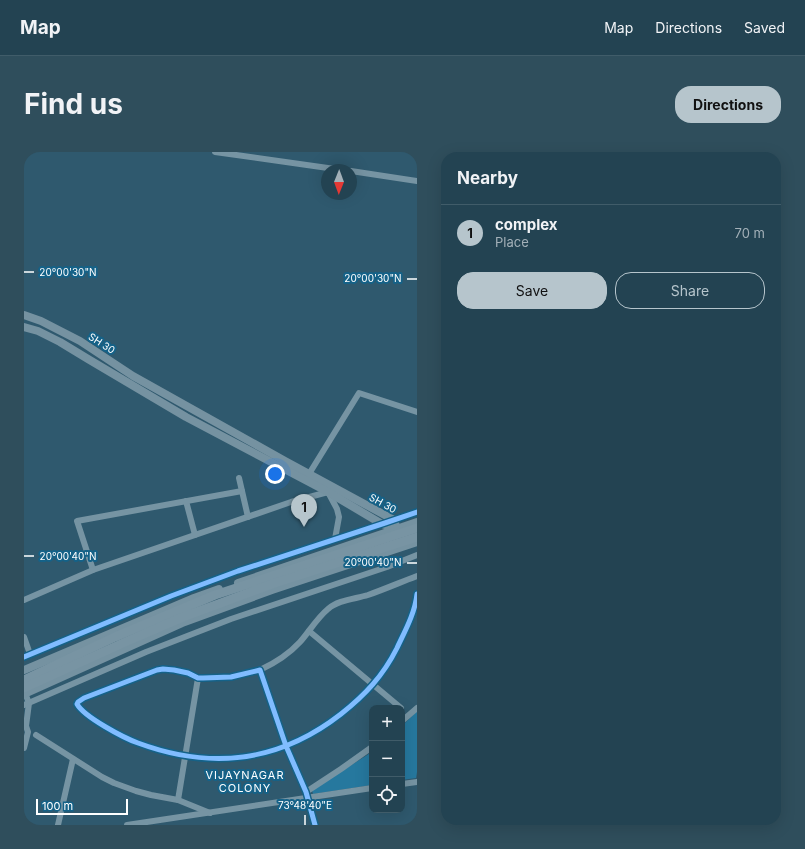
<!DOCTYPE html>
<meta charset="utf-8">
<style>
:root{--surface:#234352;--page:#2f4e5c;--text:#f1f3f6;--muted:#a3b0b8;--line:#405c69;--accent:#b6c5cc}
body{margin:0;font-family:Inter,sans-serif;background:var(--page);color:var(--text)}
.controls{position:absolute;right:12px;bottom:12px;display:grid;overflow:hidden;border-radius:8px;box-shadow:0 4px 16px #0002}
.controls button{width:36px;height:36px;display:grid;place-items:center;padding:0;border:0;border-bottom:1px solid var(--line);background:var(--surface);color:var(--text);font:20px sans-serif}
.compass{position:absolute;left:297px;top:12px;width:36px;height:36px;border-radius:50%;background:var(--surface);box-shadow:0 4px 16px #0002;rotate:181deg}
.scale{position:absolute;left:12px;bottom:10px;width:92px;box-sizing:border-box;padding-left:4px;border:2px solid #fff;border-top:0;font-size:11px;line-height:14px;white-space:nowrap;color:#fff;-webkit-text-stroke:3px #156288;paint-order:stroke}
.you{position:absolute;left:251px;top:322px;width:14px;height:14px;margin:-10px;border:3px solid #fff;border-radius:50%;background:#1a73e8;box-shadow:0 0 0 6px #1a73e833}
.badge{display:grid;place-items:center;width:26px;height:26px;border-radius:50%;background:var(--accent);color:#111;font-size:13px;font-weight:700}
.pin{position:absolute;translate:-50% -33px;filter:drop-shadow(0 1px 2px #0008)}
.pin::after{content:'';position:absolute;top:21px;width:14px;height:12px;background:inherit;clip-path:polygon(0 0,100% 0,50% 100%)}
.list{margin:0;padding:0;list-style:none}
h2{display:flex;justify-content:space-between;align-items:center;height:52px;margin:0;padding:0 16px;font-size:17px}
h2 small{font-size:13px;font-weight:400;color:var(--muted)}
.list li{display:grid;grid-template-columns:26px 1fr auto;gap:12px;align-items:center;box-sizing:border-box;height:56px;padding:0 16px;border-top:1px solid var(--line)}
.list b{display:block;font-size:15px;white-space:nowrap}
.list p{margin:0;font-size:13px;white-space:nowrap;color:var(--muted)}
.list em{font-size:13px;font-style:normal;color:var(--muted)}
.actions{display:flex;gap:8px;padding:12px 16px}
.actions a{flex:1;padding:9px 0;border:1px solid var(--accent);border-radius:16px;text-align:center;font-size:14px;color:var(--accent)}
.actions .main{background:var(--accent);color:#111}
.icon{flex:none;width:22px;height:22px;fill:none;stroke:currentColor;stroke-width:2;stroke-linecap:round;stroke-linejoin:round}
.map{position:relative;flex:none;width:393px;height:673px;overflow:hidden;border-radius:16px}
header{display:flex;align-items:center;gap:24px;box-sizing:border-box;height:56px;padding:0 20px;background:var(--surface);border-bottom:1px solid var(--line)}
header strong{font-size:19px}
nav{display:flex;gap:22px;margin-inline-start:auto;font-size:14px}
.intro{display:flex;align-items:center;justify-content:space-between;box-sizing:border-box;height:96px;padding:0 24px}
h1{margin:0;font-size:28px}
.button{padding:10px 18px;border-radius:16px;background:var(--accent);color:#111;font-size:14px;font-weight:700}
main{display:flex;gap:24px;padding:0 24px}
aside{flex:1;background:var(--surface);border-radius:16px;box-shadow:0 4px 16px #0002}
.map>svg:first-child{display:block}
.green{fill:#26789e}
.lines{fill:none;stroke-linecap:round;stroke-linejoin:round}
.minor{stroke:#7694a3;stroke-width:6}
.major{stroke:#7592a1;stroke-width:8}
.highway-bridge{stroke:#7894a3;stroke-width:9}
.cycleway-casing{stroke:#156288;stroke-width:8}
.cycleway{stroke:#80bcff;stroke-width:5}
.ticks{fill:none;stroke:#fff;stroke-width:1.5}
.labels{text-anchor:middle;dominant-baseline:central;stroke-width:4;stroke-linejoin:round;paint-order:stroke}
.street-label{font-size:10px;fill:#fff;stroke:#156288}
.neighbourhood-label{font-size:11px;letter-spacing:1px;fill:#fff;stroke:#156288}
.ticks-label{font-size:10px;text-anchor:middle;fill:#fff;stroke:#156288;stroke-width:4;stroke-linejoin:round;paint-order:stroke}
</style>
<header>
<strong>Map</strong>
<nav><a>Map</a><a>Directions</a><a>Saved</a></nav>
</header>
<div class="intro"><h1>Find us</h1><a class="button">Directions</a></div>
<main>
<div class="map">
<svg width="393" height="673" viewBox="0 0 393 673">
<rect width="100%" height="100%" fill="#2f596e"/>
<g class="green">
<polygon points="393,559 393,620 392,626 378,628 378,574"/>
<polygon points="348,600 348,633 289,642 288,638"/>
</g>
<g class="lines">
<g class="minor">
<polyline points="191,0 318,18"/>
<polyline points="327,19 393,29"/>
<polyline points="285,322 335,241 393,260"/>
<polyline points="215,326 224,365"/>
<polyline points="304,340 313,357 315,365 311,387"/>
<polyline points="162,349 171,383"/>
<polyline points="69,418 53,369 218,339"/>
<polyline points="0,448 69,418 267,350 304,340"/>
<polyline points="285,479 377,556"/>
<polyline points="0,485 6,502"/>
<polyline points="0,505 147,444 214,419 361,371 393,360"/>
<path d="M236,518C251,511 264,503 276,490C285,480 293,466 304,457C314,448 331,447 344,443C361,437 377,430 393,424"/>
<polyline points="0,553 122,500 207,467 363,415 393,403"/>
<polyline points="378,569 393,556"/>
<polyline points="12,583 78,625 90,631 112,639 127,643 154,648 186,661"/>
<polyline points="0,596 4,580 2,574 5,551 1,541"/>
<polyline points="378,632 393,630"/>
<polyline points="282,640 317,617 348,595"/>
<polyline points="154,648 174,526"/>
<polyline points="34,673 49,607"/>
<polyline points="103,673 348,636"/>
<path d="M291,673L282,640L262,594L236,518L207,525L179,526H174L164,521L150,518L139,517L133,518L60,546L54,550L53,552C60,565 100,586 114,591C187,618 254,611 317,562C341,543 359,524 373,496C381,479 391,461 393,442"/>
</g>
<g class="major">
<polyline points="0,163 17,169 56,189 109,224 261,309 370,368 373,377"/>
<polyline points="0,175 14,179 36,190 64,207 162,265 304,340 358,372 373,377"/>
<polyline points="214,431 393,370"/>
<polyline points="0,518 170,446 195,437"/>
<polyline points="0,542 158,471 248,438 393,390"/>
</g>
<g class="highway-bridge">
<polyline points="0,528 91,485 191,443 393,376"/>
<polyline points="0,536 99,491 159,465 248,432 393,385"/>
</g>
<defs>
<g id="cycleway">
<polyline points="0,505 147,444 214,419 361,371 393,360"/>
<path d="M291,673L282,640L262,594L236,518L207,525L179,526H174L164,521L150,518L139,517L133,518L60,546L54,550L53,552C60,565 100,586 114,591C187,618 254,611 317,562C341,543 359,524 373,496C381,479 391,461 393,442"/>
</g>
</defs>
<use href="#cycleway" class="cycleway-casing"/>
<use href="#cycleway" class="cycleway"/>
</g>
<path class="ticks" d="M0,120H10M383,127H393M0,404H10M383,411H393M281,673V663"/>
<g class="labels">
<g class="street-label">
<text transform="translate(78 191) rotate(33)">SH 30</text>
<text transform="translate(359 351) rotate(29)">SH 30</text>
</g>
<g class="neighbourhood-label">
<text x="221" y="623">VIJAYNAGAR<tspan x="221" dy="13">COLONY</tspan></text>
</g>
</g>
<g class="ticks-label">
<text x="44" y="124">20°00'30"N</text>
<text x="349" y="130">20°00'30"N</text>
<text x="44" y="408">20°00'40"N</text>
<text x="349" y="414">20°00'40"N</text>
<text x="281" y="657">73°48'40"E</text>
</g>
</svg>
<div class="controls">
<button>+</button>
<button>−</button>
<button><svg class="icon" aria-label="locate" viewBox="0 0 24 24"><circle cx="12" cy="12" r="6"/><path d="M12 2v4M12 18v4M2 12h4M18 12h4"/></svg></button>
</div>
<svg class="compass" viewBox="-18 -18 36 36"><path d="M0-13l5 13h-10z" fill="#e53935"/><path d="M0 13l5-13h-10z" fill="#a3b0b8"/></svg>
<div class="scale">100 m</div>
<div class="you"></div>
<div class="pin badge" style="left:280px;top:375px">1</div>
</div>
<aside>
<h2>Nearby<small></small></h2>
<ul class="list">
<li><span class="badge">1</span><div><b>complex</b><p>Place</p></div><em>70 m</em></li>
</ul>
<div class="actions"><a class="main">Save</a><a>Share</a></div>
</aside>
</main>
